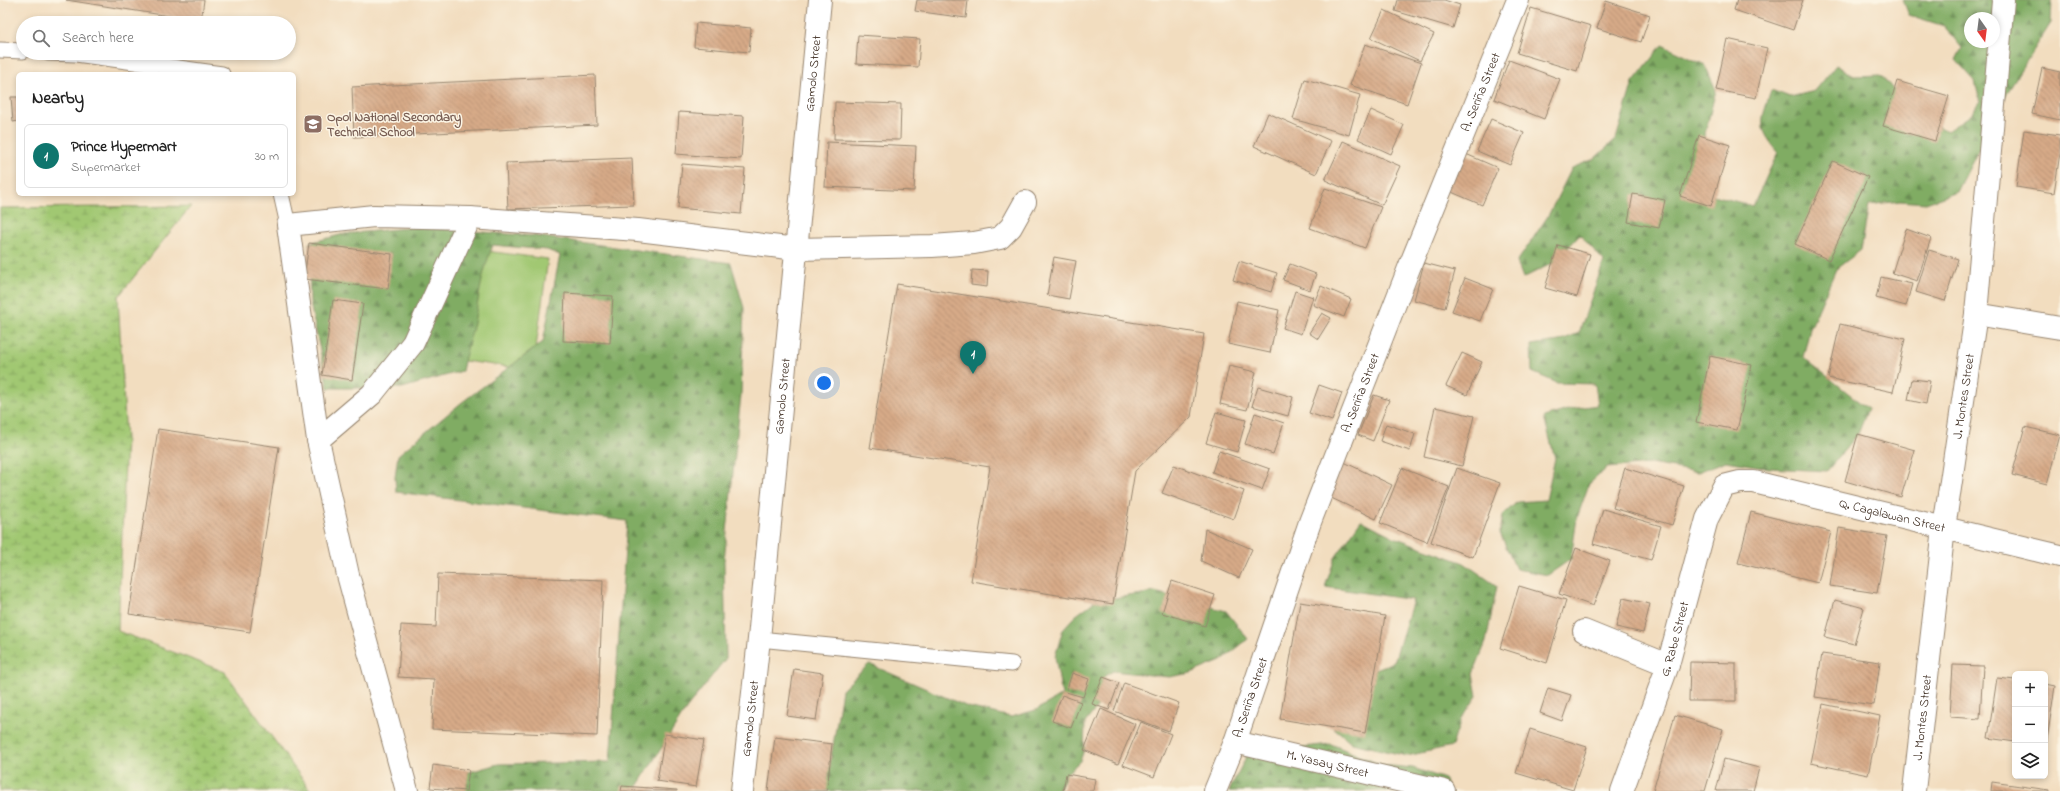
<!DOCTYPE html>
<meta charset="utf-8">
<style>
:root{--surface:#fff;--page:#f6f6f6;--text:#222;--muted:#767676;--line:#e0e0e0;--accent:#0f766e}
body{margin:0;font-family:"Indie Flower",sans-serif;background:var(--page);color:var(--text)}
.controls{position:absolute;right:12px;bottom:12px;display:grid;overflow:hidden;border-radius:6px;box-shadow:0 2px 6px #0003}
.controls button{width:36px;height:36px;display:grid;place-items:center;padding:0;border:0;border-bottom:1px solid var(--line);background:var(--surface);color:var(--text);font:20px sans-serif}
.compass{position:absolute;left:1964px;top:12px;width:36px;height:36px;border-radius:50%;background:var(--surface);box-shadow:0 2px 6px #0003;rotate:166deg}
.you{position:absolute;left:824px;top:383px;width:14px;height:14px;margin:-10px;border:3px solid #fff;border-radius:50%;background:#1a73e8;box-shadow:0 0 0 6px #1a73e833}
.badge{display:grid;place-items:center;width:26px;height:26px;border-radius:50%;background:var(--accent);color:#fff;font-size:13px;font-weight:700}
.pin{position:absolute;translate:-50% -33px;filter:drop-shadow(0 1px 2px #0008)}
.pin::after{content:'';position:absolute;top:21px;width:14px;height:12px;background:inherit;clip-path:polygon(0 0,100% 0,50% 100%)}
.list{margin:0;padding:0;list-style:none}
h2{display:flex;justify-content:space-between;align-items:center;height:52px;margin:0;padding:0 16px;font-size:17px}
h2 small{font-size:13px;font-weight:400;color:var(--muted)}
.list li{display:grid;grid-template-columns:26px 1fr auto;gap:12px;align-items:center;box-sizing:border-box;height:64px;margin:0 8px 8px;padding:0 8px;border:1px solid var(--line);border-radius:6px}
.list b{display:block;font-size:15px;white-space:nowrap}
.list p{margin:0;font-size:13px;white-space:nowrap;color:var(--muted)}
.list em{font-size:13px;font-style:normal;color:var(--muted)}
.icon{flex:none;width:22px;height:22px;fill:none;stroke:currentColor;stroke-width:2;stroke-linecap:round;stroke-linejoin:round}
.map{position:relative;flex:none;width:2060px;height:791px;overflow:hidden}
.search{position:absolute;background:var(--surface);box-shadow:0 2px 6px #0003;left:16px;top:16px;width:280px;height:44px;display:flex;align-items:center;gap:10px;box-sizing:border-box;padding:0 14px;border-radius:22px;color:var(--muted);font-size:15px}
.panel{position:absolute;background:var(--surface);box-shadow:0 2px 6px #0003;left:16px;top:72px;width:280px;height:124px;border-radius:6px}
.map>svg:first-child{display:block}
.grass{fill:#a1c872;stroke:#6e7948}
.forest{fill:url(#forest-firs);stroke:#5e6b41;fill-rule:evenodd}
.wetland{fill:url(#wetland-marsh);stroke:#6e7948}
.building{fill:url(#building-back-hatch)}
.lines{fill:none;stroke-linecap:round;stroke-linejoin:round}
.service-casing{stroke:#96846e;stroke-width:17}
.minor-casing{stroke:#96846e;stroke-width:24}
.tertiary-casing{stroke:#96846e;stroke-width:24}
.service{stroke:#fff;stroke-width:15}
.minor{stroke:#fff;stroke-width:22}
.tertiary{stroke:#fff;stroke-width:22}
.labels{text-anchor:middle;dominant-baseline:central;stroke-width:3;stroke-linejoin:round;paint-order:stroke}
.street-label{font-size:13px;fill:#3b2a1e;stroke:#fcf5e5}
.education-label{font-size:13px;font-weight:bold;fill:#785e54;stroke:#fcf5e5;text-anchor:start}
</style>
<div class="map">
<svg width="2060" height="791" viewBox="0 0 2060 791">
<defs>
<pattern id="forest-firs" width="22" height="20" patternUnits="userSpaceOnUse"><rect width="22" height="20" fill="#80ac64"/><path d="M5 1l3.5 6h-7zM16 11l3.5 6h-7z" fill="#6a8c52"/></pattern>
<pattern id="wetland-marsh" width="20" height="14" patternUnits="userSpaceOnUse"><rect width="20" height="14" fill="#a1c872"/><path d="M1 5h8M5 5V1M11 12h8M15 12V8" fill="none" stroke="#84a35d"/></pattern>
<pattern id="building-back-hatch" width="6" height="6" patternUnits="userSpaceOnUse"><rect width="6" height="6" fill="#d7aa88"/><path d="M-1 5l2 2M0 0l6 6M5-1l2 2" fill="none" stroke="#b08b6f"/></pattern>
</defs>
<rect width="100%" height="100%" fill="#fcf5e5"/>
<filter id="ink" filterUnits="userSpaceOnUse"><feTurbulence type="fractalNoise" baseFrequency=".025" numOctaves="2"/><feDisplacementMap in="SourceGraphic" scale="8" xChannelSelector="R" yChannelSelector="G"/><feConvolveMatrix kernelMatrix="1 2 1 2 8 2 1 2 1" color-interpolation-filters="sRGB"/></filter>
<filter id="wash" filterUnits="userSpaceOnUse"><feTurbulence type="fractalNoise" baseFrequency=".012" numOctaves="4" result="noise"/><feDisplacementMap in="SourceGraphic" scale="16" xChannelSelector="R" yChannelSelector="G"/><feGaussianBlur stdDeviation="0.9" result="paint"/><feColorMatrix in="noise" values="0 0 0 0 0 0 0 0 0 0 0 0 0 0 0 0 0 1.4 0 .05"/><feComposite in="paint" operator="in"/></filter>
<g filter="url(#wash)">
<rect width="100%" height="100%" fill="#f2ddbf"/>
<polygon class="grass" points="478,250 548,259 533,370 464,361"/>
<g class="forest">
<path d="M1903,0H2052L2051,23L2012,84L1957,192L1926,203L1900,201L1869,205L1861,250L1836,269L1810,329L1803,357L1868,409L1858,434L1827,471L1769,468L1726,461L1698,472L1650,464L1607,468L1589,484L1577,518L1571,559L1548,575L1516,569L1500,533L1503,515L1517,502L1546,500L1555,458L1544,417L1571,409L1598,405L1595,384L1557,383L1532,372L1531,345L1559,341L1579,333L1604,261L1580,235L1553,263L1523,278L1517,262L1548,216L1572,168L1594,159L1616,139L1633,82L1662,45L1705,65L1716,90L1691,189L1753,206L1778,152C1755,124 1762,122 1771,90L1790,97L1815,91L1836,65L1854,76L1881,75L1912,112L1947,131L1971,115L1980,102L1975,81L1956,60L1962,48L1944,26L1909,15ZM1970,18H1994V42H1970Z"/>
<path d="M417,227L535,236L731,263L744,308L741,395L724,561L726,658L687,708L634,791H452V777L498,764L610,762L627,521L396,492L395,477L398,455L461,403L543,342L560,255L547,250L493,245C482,271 479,296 474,323C470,339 465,355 462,371L402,388H328L310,303L309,243L344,234Z"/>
<polygon points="1361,520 1394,537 1464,563 1497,586 1486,642 1473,674 1477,696 1461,719 1452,746 1407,756 1352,743 1333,727 1376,669 1394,662 1413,600 1325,587 1335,558"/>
<polygon points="1155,592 1226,611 1248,639 1221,661 1191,673 1169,677 1113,671 1103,677 1098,706 1085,723 1084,750 1080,761 1066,774 1059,791 818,791 829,770 842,690 869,664 968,707 1011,717 1036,710 1062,695 1055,657 1063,629 1075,616 1095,601"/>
<polygon points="1331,744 1382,765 1413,768 1445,779 1448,791 1229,791 1248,753"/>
</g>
<polygon class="wetland" points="191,206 118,297 126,439 118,631 225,672 311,791 0,791 0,208"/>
<g id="blocks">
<g class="building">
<polygon points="66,0 204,0 201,21"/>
<polygon points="917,0 968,0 966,18 915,11"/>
<polygon points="1398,0 1444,0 1460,5 1453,28 1395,11"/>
<polygon points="1737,0 1803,0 1793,30 1734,10"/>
<polygon points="1606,1 1650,15 1641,42 1597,28"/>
<polygon points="1531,8 1591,26 1577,71 1517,53"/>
<polygon points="1384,10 1434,34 1420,61 1371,38"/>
<polygon points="696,23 751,28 749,52 694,47"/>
<polygon points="858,35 920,39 918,67 856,64"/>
<polygon points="1727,39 1767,48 1756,98 1716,90"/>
<polygon points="1365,44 1421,63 1407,104 1350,85"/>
<polygon points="1509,60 1560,79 1544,119 1494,99"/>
<polygon points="2042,68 2060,72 2060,120 2032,114"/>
<polygon points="595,75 597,125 354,137 352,87"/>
<polygon points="1305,79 1360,95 1349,135 1293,119"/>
<polygon points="1897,81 1949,96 1935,141 1883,126"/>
<polygon points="11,97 18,97 18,121 13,122"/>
<polygon points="835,102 901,104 900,140 834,139"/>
<polygon points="1371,110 1404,125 1391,154 1358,139"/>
<polygon points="679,112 744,116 741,159 676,154"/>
<polygon points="1268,113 1331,141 1316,174 1254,146"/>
<polygon points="1491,119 1524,133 1510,165 1477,151"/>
<polygon points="2024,130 2060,135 2060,153 2054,193 2016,187"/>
<polygon points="1699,135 1730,145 1711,206 1680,196"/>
<polygon points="1343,141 1400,166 1382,205 1325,180"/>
<polygon points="827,142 916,146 914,191 825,187"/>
<polygon points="1459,151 1498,168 1482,205 1442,188"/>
<polygon points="632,158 634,205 508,209 506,163"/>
<polygon points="1833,161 1868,177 1829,260 1795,244"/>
<polygon points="682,164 745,169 741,214 678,208"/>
<polygon points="1325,188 1381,207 1365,248 1310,228"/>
<polygon points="1633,194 1665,200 1659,228 1628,222"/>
<polygon points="1906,229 1931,238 1917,281 1892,273"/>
<polygon points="309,243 392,254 388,289 304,279"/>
<polygon points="1558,245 1590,254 1577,297 1545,288"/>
<polygon points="1929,250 1958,259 1945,301 1916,292"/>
<polygon points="1054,257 1076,261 1069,299 1047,295"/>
<polygon points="1239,261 1277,273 1271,292 1233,280"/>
<polygon points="1424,263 1455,271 1445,308 1414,300"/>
<polygon points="1290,264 1316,274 1310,290 1283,280"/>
<polygon points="972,270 988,271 987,287 971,285"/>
<polygon points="1881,277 1912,284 1906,306 1876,298"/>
<polygon points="1465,278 1493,289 1480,321 1452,311"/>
<polygon points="897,284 1204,334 1191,417 1135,471 1113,604 971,581 990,467 870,448"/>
<polygon points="1321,286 1351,299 1344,317 1313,305"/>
<polygon points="1295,291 1313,297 1301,334 1283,328"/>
<polygon points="565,293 613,296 610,343 563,341"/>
<polygon points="333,300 363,304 352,380 322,375"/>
<polygon points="1237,301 1279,310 1270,353 1228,344"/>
<polygon points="1322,313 1331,318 1318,339 1309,333"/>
<polygon points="1840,324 1905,339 1893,392 1828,378"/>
<polygon points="1462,353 1482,362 1467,395 1446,386"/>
<polygon points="1710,356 1752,365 1737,430 1696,422"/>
<polygon points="1229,366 1256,372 1247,410 1220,404"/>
<polygon points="1912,379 1930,381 1926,404 1908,400"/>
<polygon points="1319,385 1342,393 1332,421 1309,413"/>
<polygon points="1258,387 1293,397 1288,416 1252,406"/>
<polygon points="1374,395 1389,400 1373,441 1358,435"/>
<polygon points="1435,407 1474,416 1462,466 1424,457"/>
<polygon points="1216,412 1246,420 1237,452 1206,443"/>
<polygon points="1255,413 1284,423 1273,454 1245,444"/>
<polygon points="1386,424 1415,434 1410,451 1380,441"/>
<polygon points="2025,427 2060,435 2047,484 2012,475"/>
<polygon points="158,429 279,447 250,632 129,614"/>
<polygon points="1858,434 1915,450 1901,497 1845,481"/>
<polygon points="1219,451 1270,469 1262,490 1212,472"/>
<polygon points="1344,462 1392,485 1376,519 1327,496"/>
<polygon points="1174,465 1244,491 1234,519 1162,493"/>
<polygon points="1402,468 1449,487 1427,542 1380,523"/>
<polygon points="1457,468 1500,483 1473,557 1431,542"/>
<polygon points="1625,468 1684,486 1672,525 1613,508"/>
<polygon points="1603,509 1661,526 1651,560 1593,544"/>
<polygon points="1751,512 1831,532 1818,583 1738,563"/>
<polygon points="1839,528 1887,536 1877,593 1830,586"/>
<polygon points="1205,529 1252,549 1239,578 1201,561"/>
<polygon points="1576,548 1610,561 1593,606 1559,594"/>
<polygon points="438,574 603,580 597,736 432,729 434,679 398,677 401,625 436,627"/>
<polygon points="1172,581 1215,595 1205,626 1162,613"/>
<polygon points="1519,586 1566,600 1547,663 1500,648"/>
<polygon points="1623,598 1650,604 1643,633 1616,627"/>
<polygon points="1835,600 1864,608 1854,644 1825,637"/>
<polygon points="1300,602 1385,616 1365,733 1280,719"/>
<polygon points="1822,654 1880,662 1874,705 1815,697"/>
<polygon points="1690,662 1736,663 1736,701 1689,701"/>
<polygon points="1953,665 1983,666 1980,719 1950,717"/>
<polygon points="794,669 823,673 816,720 787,716"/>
<polygon points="1072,673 1089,679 1083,697 1066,692"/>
<polygon points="1103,677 1119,683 1109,710 1092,704"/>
<polygon points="1997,678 2015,680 2015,742 1988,738"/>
<polygon points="1124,683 1179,703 1169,731 1114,711"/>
<polygon points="2045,684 2055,686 2046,747 2045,747"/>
<polygon points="1548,688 1571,695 1562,721 1540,713"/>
<polygon points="1062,695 1081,702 1071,728 1052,721"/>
<polygon points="1823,704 1880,716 1868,775 1811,763"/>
<polygon points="1101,709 1135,724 1118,764 1084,750"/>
<polygon points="1675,715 1723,729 1705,791 1653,791"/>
<polygon points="1141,722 1171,734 1154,777 1123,765"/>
<polygon points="1530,729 1587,747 1573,790 1516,773"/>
<polygon points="665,734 704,740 696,787 657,781"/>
<polygon points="775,737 832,744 827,791 768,791"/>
<polygon points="1724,759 1759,768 1753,791 1716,791"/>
<polygon points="433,765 469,770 466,791 430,788"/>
<polygon points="1066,774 1095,779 1093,791 1063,791"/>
<polygon points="1992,782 2049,790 2049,791 1991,791"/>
<polygon points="622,786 677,790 677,791 621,791"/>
</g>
</g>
</g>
<g filter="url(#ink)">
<use href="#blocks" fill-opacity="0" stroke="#96846e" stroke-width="1"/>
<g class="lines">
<defs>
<g id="service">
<polyline points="0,50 23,51"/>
<polyline points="48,53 76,54 222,74"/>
<polyline points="281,194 288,225"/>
<polyline points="759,639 1012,664"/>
</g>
<g id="minor">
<polyline points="1976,314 2060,328"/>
<polyline points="318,440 372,394 413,343 470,218"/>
<polyline points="1584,631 1668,665"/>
<path id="s1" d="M1235,742L1444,791"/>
<polyline points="407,791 348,575 318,440 288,225 374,216 470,218 638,230 797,249 932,246 974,243 1000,238 1011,227 1025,202"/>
<path id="s2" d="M1215,791L1235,742L1310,522L1409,268L1518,0"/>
<path id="s3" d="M1622,791L1668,665L1707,519L1724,486L1740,482H1754L2060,556"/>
<path id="s4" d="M1914,791L1944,528L1976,314L2003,0"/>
</g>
<g id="tertiary">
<path id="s5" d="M742,791L759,639L820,0"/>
</g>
</defs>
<use href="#service" class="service-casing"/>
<use href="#minor" class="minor-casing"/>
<use href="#tertiary" class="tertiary-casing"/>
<use href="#service" class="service"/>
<use href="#minor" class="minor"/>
<use href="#tertiary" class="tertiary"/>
</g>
</g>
<defs>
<symbol id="school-square" viewBox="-11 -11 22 22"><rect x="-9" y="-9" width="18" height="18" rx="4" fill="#8d6e63" stroke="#fcf5e5"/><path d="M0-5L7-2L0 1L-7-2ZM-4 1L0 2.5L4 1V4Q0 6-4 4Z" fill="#fff"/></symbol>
</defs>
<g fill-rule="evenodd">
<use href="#school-square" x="302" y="113" width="22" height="22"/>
</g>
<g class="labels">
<g class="street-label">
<text stroke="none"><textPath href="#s5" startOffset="721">Gamolo Street</textPath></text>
<text stroke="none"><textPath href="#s2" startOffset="748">A. Seriña Street</textPath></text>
<text stroke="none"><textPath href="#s2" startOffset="424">A. Seriña Street</textPath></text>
<text stroke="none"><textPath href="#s5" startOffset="397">Gamolo Street</textPath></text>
<text stroke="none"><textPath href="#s4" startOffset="398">J. Montes Street</textPath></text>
<text stroke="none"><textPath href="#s3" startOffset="495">Q. Cagalawan Street</textPath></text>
<text stroke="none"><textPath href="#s3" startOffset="161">G. Rabe Street</textPath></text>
<text stroke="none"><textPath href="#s2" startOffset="100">A. Seriña Street</textPath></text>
<text stroke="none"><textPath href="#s4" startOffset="74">J. Montes Street</textPath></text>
<text stroke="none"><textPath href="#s5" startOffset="73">Gamolo Street</textPath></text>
<text stroke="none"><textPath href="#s1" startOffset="95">M. Yasay Street</textPath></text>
</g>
<g class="education-label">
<text x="327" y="117">Opol National Secondary<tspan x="327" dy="15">Technical School</tspan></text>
</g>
</g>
</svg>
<div class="controls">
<button>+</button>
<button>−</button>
<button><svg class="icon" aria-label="layers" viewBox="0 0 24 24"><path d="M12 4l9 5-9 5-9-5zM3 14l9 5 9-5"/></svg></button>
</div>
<svg class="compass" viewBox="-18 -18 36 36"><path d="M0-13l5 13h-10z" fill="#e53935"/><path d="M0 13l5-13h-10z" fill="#767676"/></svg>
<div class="you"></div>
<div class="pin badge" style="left:973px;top:374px">1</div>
<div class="search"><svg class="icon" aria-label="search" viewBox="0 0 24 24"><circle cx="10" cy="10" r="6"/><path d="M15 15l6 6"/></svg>Search here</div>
<section class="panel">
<h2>Nearby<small></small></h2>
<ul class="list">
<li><span class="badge">1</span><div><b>Prince Hypermart</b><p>Supermarket</p></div><em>30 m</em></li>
</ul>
</section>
</div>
